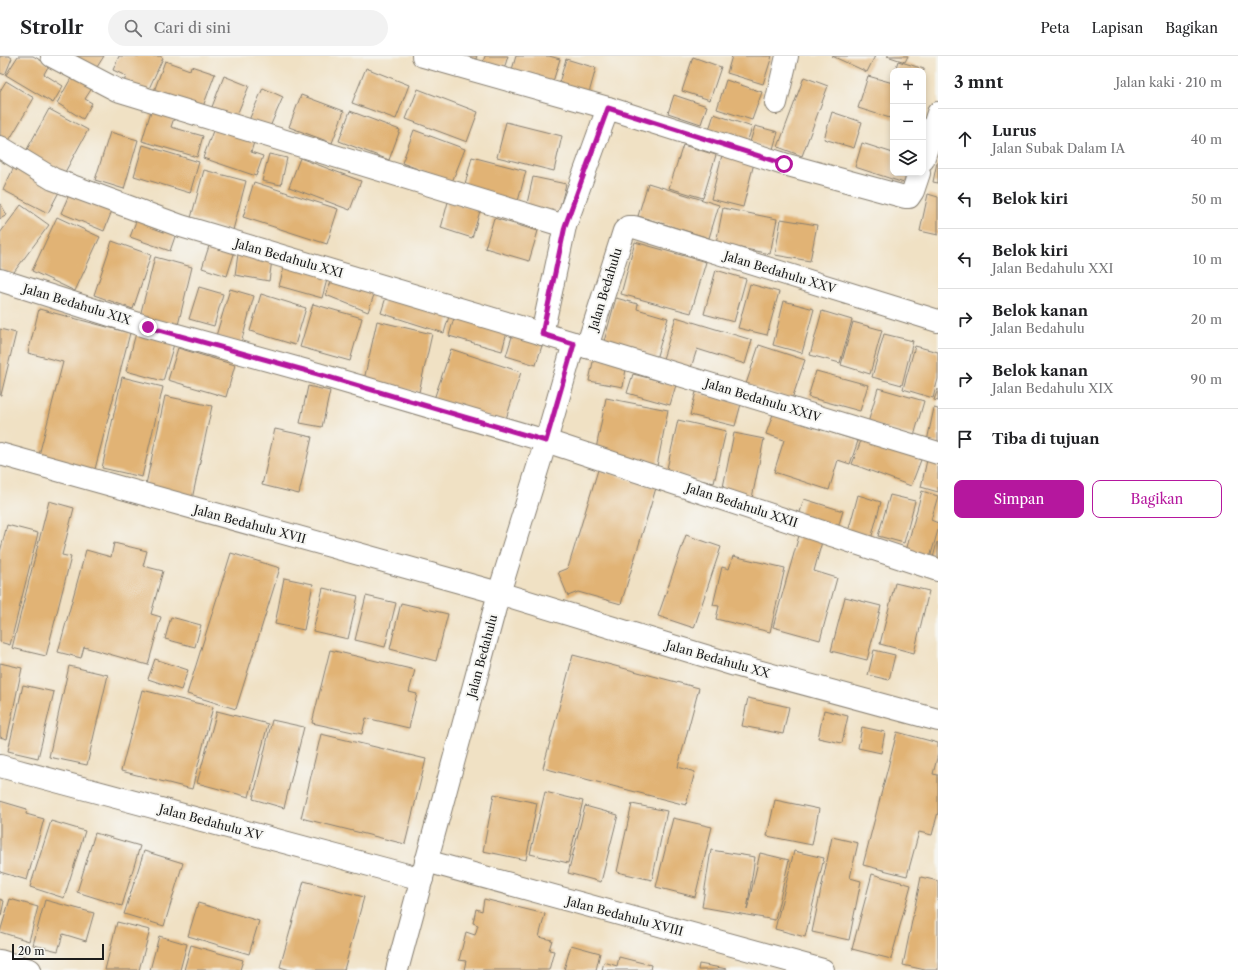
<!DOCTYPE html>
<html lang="id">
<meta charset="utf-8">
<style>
:root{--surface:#fff;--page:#f2f2f2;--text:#202124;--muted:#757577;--line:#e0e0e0;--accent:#b5179e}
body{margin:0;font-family:"Libre Caslon Text",serif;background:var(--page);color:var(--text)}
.controls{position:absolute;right:12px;top:12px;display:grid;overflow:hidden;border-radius:8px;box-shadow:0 2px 6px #0003}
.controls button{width:36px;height:36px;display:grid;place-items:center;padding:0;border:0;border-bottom:1px solid var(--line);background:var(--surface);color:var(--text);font:20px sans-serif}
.scale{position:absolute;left:12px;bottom:10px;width:92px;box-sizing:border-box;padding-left:4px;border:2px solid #1c1c1c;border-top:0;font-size:11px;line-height:14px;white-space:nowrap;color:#1c1c1c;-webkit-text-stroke:3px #f6f6f2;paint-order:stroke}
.stop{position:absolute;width:12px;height:12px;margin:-9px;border:3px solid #b5179e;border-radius:50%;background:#fff}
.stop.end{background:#b5179e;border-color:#fff;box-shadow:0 1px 4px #0008}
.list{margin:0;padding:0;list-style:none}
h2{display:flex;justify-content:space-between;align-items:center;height:52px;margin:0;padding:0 16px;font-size:17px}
h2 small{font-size:13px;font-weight:400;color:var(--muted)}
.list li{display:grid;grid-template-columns:26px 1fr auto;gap:12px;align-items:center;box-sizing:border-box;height:60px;padding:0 16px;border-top:1px solid var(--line)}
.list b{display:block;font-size:15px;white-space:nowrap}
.list p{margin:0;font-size:13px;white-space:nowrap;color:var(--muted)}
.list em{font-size:13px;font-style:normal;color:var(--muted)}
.actions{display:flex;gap:8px;padding:12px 16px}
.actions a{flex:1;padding:9px 0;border:1px solid var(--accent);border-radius:8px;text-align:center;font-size:14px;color:var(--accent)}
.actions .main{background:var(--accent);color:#fff}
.icon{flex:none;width:22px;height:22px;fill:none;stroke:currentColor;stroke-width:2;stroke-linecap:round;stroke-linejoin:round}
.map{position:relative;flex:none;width:938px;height:914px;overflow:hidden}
header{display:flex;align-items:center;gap:24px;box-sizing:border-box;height:56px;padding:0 20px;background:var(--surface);border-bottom:1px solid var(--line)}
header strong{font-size:19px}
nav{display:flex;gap:22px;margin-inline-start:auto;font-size:14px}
.search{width:280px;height:36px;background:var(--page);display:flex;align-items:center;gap:10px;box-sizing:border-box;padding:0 14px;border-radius:22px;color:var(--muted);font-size:15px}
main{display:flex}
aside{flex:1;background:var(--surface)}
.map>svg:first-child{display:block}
.building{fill:#e1b375}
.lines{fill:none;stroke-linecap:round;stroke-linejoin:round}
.minor-casing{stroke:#867e70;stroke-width:24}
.minor{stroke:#fff;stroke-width:22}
.route{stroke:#b5179e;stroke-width:5}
.labels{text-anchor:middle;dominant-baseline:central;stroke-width:4;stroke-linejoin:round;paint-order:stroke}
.street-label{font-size:12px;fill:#1c1c1c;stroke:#f6f6f2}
</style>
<header>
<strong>Strollr</strong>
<div class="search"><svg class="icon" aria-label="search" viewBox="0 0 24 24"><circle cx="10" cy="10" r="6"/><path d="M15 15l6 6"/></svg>Cari di sini</div>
<nav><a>Peta</a><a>Lapisan</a><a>Bagikan</a></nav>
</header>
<main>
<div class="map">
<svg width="938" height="914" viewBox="0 0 938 914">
<rect width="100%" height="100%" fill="#f6f6f2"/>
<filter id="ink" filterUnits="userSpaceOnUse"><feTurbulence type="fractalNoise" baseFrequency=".025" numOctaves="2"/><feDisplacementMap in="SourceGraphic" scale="8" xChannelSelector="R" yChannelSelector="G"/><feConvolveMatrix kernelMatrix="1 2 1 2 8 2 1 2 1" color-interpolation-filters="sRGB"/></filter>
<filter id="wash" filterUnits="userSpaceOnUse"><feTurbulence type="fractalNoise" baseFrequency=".012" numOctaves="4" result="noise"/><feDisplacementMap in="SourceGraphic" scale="16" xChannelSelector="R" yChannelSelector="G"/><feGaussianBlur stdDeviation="0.9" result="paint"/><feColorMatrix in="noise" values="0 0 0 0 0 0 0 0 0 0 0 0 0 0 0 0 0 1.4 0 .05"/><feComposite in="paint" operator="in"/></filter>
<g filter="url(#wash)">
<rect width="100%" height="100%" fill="#f0e1c4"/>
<g id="blocks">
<g class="building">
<polygon points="0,0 9,0 12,2 5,19 0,17"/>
<polygon points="18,0 33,0 49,9 44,18 63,30 53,47 6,19"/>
<polygon points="70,0 104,0 92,19"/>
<polygon points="119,0 160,0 163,2 147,37 124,26 126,20 113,14"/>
<polygon points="459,0 477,0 475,5"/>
<polygon points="485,0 508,0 504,13 483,6"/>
<polygon points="516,0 549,0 560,3 552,29 511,17"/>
<polygon points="732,0 772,0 763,28 727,17"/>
<polygon points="832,0 875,0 867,16"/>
<polygon points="887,0 908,0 905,6"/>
<polygon points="693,1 721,11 710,44 682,35"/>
<polygon points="566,3 596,12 589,37 559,27"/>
<polygon points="165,5 190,14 191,10 215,18 201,56 153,38"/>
<polygon points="898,5 924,13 924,15 895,15"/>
<polygon points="366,12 409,29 396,63 352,47"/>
<polygon points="74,17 94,29 85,43 92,47 83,63 57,47"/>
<polygon points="224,20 249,30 234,66 210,56"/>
<polygon points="868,20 893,27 893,63 858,52"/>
<polygon points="804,21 828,30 802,100 778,91"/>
<polygon points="726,24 762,36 752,64 717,53"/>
<polygon points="6,25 34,42 7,88 0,83 0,35"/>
<polygon points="263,32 283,41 269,73 249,64"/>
<polygon points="418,33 478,56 467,86 406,63"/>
<polygon points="301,39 344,55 332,87 289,71"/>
<polygon points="674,39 707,50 701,68 668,57"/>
<polygon points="49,53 88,74 64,118 25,97"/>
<polygon points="151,55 174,62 171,71 203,80 197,101 142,85"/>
<polygon points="350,55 400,74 389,104 339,85"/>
<polygon points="832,56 862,66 854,92 824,83"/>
<polygon points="714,58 752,71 746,90 708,77"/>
<polygon points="506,66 562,80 554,115 497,101"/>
<polygon points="755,70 778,76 773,93 750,86"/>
<polygon points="214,72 254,86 251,96 263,100 256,120 203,102"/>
<polygon points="414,74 465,93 452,126 402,107"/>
<polygon points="110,76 138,84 124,133 95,124"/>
<polygon points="862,87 893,97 893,117 910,117 907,128 855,111"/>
<polygon points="143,89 199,106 190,137 134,120"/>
<polygon points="683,89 716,99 703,142 669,132"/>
<polygon points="269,98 287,102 281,129 262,125"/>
<polygon points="722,99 754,107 743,151 711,143"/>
<polygon points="472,101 526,115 517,149 463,136"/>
<polygon points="300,102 361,125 350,154 289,131"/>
<polygon points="937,106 938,106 938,127 933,126"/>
<polygon points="14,111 60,134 48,157 3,134"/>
<polygon points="204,114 246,125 233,174 191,162"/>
<polygon points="533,121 566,128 558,159 526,152"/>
<polygon points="254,126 338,153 327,188 243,161"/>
<polygon points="648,127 719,149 709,182 638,160"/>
<polygon points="71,134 113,152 104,175 61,157"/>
<polygon points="928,138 938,141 938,179 920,175"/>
<polygon points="448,146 480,155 472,182 441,172"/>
<polygon points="0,147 7,159 0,163"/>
<polygon points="21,149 49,169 11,220 0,212 0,177"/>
<polygon points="723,152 777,163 770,198 716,187"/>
<polygon points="138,160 177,175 170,195 130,181"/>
<polygon points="57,161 100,181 75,235 32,215"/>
<polygon points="494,162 538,175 529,205 485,192"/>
<polygon points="781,163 817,169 810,205 775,199"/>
<polygon points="112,185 151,199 133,253 94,239"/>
<polygon points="635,186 706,206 691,257 621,238"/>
<polygon points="210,187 235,195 227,220 202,212"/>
<polygon points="238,198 272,204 269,225 235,219"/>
<polygon points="155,201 192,211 178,269 140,260"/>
<polygon points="285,208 328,220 322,242 279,230"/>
<polygon points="716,214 746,223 734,266 704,258"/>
<polygon points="334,218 376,233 368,256 326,239"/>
<polygon points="750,228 779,236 767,279 738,272"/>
<polygon points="199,231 223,238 214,270 189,263"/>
<polygon points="230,233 254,240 241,287 216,280"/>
<polygon points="261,238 306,252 295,289 250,275"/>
<polygon points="387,238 450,257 444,277 381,257"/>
<polygon points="616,242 638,248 637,253 668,262 656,303 603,289"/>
<polygon points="784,245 814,253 802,297 773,289"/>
<polygon points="313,248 362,262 350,305 300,291"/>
<polygon points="39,253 130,277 94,417 38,403 63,306 28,297"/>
<polygon points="822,255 852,264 840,307 810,299"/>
<polygon points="455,258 508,272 502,295 449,280"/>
<polygon points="676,261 752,284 745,308 697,293 690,315 662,306"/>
<polygon points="377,265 432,278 419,336 364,324"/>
<polygon points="853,266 882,274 870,318 841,309"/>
<polygon points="0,273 16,277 1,339 0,339"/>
<polygon points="514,274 544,283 536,309 506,300"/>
<polygon points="136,277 174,288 163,325 126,315"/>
<polygon points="884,278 913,285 902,329 872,321"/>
<polygon points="759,289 805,304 792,343 746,328"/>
<polygon points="915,290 938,296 938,323 933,342 903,333"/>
<polygon points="178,292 235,309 226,341 168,324"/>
<polygon points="451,293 521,316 505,366 434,343"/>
<polygon points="594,301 627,307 623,331 589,325"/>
<polygon points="816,315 868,329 860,355 808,341"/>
<polygon points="633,318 676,329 670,349 627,337"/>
<polygon points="122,321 163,331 142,421 102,412"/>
<polygon points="308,330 330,335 322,371 300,367"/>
<polygon points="878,332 924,345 914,380 868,367"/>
<polygon points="938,333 938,345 934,344"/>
<polygon points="696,336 741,348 735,370 690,359"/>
<polygon points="165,340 212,350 192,443 145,433"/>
<polygon points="606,342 668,354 657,410 595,398"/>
<polygon points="934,352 938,353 938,387 927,385"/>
<polygon points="773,358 858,385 850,408 838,404 829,434 774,416 784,384 766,378"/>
<polygon points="678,364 726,375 714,427 666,417"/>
<polygon points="275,373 312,381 299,438 262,429"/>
<polygon points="734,377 764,383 752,442 722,436"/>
<polygon points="862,382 921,404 911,430 852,408"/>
<polygon points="927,404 938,407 938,436 921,431"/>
<polygon points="598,414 656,432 621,548 578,536 568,540 558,516 568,512"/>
<polygon points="922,435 938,440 931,464 938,467 938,474 930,502 906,495"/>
<polygon points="858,439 881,446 870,487 847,480"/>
<polygon points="890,439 915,445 904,487 878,480"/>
<polygon points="804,443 843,455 837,475 798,463"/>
<polygon points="49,445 74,452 62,499 71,501 46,600 12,592"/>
<polygon points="7,469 38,477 10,589 0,586 0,496"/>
<polygon points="800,476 823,482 814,515 837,522 820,584 773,571"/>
<polygon points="686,479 721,491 694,572 658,560"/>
<polygon points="937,486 938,487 938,508 932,506"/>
<polygon points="114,487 147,495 143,510 163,515 151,558 161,561 148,609 84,591 81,602 58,596 86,494 111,501"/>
<polygon points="231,497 280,512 236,653 187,638"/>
<polygon points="733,500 785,512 770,576 716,563 719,550 713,549 722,511 729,513"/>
<polygon points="284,522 313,528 304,574 275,568"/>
<polygon points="895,527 929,535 914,597 880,588"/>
<polygon points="323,532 358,540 348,583 313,575"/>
<polygon points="366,540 396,547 385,591 355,584"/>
<polygon points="845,541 881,550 867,604 831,595"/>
<polygon points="401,547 448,558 436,605 390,593"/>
<polygon points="171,561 201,569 195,591 165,583"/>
<polygon points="330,594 415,614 409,636 417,638 409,672 366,662 362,678 312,667"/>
<polygon points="874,594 895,599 889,624 868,619"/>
<polygon points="573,599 699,632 678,711 695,716 686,749 543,712"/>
<polygon points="155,603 188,614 181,634 148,623"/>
<polygon points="0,607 22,612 7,683 0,681"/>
<polygon points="69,610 108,619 87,709 49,701"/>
<polygon points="23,629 54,636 38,702 8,695"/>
<polygon points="142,634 213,651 192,733 121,715"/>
<polygon points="748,642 789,651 783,678 742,670"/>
<polygon points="824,654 848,660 842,687 818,682"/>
<polygon points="217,655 268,668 249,741 197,727"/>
<polygon points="272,664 304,671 284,752 253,743"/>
<polygon points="862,671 885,676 881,697 858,692"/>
<polygon points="897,676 938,687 938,698 933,718 938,719 938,756 932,779 919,776 907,820 863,809"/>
<polygon points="321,678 426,703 405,788 301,762"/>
<polygon points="545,736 583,745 568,807 530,798"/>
<polygon points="494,738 537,747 526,804 483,795"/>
<polygon points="775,744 819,753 812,789 767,780"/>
<polygon points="0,745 27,753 26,758 44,763 27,824 0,816"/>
<polygon points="632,748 667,755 652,824 617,816"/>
<polygon points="585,750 618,759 601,826 568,817"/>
<polygon points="673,762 712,771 695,841 656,831"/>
<polygon points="51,765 85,775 64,842 30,831"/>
<polygon points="95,777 140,790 122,850 77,836"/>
<polygon points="832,781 858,787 850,822 861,825 849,884 812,876"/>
<polygon points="711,794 755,801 747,854 760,797 789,804 775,864 702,851"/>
<polygon points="144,795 183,807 164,870 124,858"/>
<polygon points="794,795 824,802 805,881 775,873"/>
<polygon points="872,818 911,829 891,903 852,893"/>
<polygon points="921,821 938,825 938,914 925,914 903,909"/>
<polygon points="304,825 364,841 344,914 290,914 280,911"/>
<polygon points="0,843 4,845 1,860 0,860"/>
<polygon points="10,843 38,851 29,885 0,876"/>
<polygon points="484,843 545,858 539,881 552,884 549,894 554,895 549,914 464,914 466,905 459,904 466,876 475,879 478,869 473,867 476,853 482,855"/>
<polygon points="45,844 94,857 86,885 63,878 58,895 33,889"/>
<polygon points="198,847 259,865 249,898 188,880"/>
<polygon points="117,866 150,874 139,914 105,914"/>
<polygon points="159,880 187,888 180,914 150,914"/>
<polygon points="191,889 243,904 240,914 184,914"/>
<polygon points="571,889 600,897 596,914 564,914"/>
<polygon points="619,901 651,909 650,914 602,914 604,906 617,910"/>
<polygon points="699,908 727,913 727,914 698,914"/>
</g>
</g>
</g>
<g filter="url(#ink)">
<use href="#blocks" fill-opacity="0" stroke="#867e70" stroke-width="1"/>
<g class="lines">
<defs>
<g id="minor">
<polyline points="52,0 117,34 565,170"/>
<polyline points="423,0 608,52 784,108 905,141 909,141 913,135 919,117"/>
<polyline points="776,47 787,0"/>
<polyline points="0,91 53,123 181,170 587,291 938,397"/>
<polyline points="923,104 938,57"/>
<polyline points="0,224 148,271 318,318 546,385 938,514"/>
<polyline points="542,278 565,170 608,52"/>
<polyline points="587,291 624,175 628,171 634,171 938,265"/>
<polyline points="0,398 499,537 735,609 938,664"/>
<polyline points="0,710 422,823"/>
<polyline points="426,805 823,914"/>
<polyline points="0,905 30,914"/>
<polyline points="397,914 499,537 546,385 574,287"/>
</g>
</defs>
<use href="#minor" class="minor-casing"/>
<use href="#minor" class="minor"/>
</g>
</g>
<g class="lines" filter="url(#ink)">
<polyline class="route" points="148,271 318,318 546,385 574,288 542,278 565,170 608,52 784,108"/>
</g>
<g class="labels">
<g class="street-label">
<text transform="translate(289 202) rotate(16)">Jalan Bedahulu XXI</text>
<text transform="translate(780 216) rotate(17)">Jalan Bedahulu XXV</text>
<text transform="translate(605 233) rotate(-73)">Jalan Bedahulu</text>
<text transform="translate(77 248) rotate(17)">Jalan Bedahulu XIX</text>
<text transform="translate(763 344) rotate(17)">Jalan Bedahulu XXIV</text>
<text transform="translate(742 449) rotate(18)">Jalan Bedahulu XXII</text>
<text transform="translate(250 468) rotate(15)">Jalan Bedahulu XVII</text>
<text transform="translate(482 600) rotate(-75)">Jalan Bedahulu</text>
<text transform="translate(718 603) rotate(16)">Jalan Bedahulu XX</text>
<text transform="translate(211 766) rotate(15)">Jalan Bedahulu XV</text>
<text transform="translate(625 860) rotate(15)">Jalan Bedahulu XVIII</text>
</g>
</g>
</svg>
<div class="controls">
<button>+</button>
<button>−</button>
<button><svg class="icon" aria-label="layers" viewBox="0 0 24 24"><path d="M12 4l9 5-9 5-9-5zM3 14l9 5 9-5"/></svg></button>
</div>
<div class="scale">20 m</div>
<div class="stop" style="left:784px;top:108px"></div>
<div class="stop end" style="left:148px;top:271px"></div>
</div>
<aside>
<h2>3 mnt<small>Jalan kaki · 210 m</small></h2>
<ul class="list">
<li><svg class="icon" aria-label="ahead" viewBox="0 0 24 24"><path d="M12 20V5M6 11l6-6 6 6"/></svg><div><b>Lurus</b><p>Jalan Subak Dalam IA</p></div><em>40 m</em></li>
<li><svg class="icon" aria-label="left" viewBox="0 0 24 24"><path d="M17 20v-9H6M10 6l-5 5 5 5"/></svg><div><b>Belok kiri</b></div><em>50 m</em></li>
<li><svg class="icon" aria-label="left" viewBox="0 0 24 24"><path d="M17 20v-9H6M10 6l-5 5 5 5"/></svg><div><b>Belok kiri</b><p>Jalan Bedahulu XXI</p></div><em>10 m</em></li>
<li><svg class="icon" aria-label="right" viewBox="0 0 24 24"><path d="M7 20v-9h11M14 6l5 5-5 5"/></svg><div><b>Belok kanan</b><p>Jalan Bedahulu</p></div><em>20 m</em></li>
<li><svg class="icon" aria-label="right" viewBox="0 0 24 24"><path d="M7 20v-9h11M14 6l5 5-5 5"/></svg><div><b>Belok kanan</b><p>Jalan Bedahulu XIX</p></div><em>90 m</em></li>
<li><svg class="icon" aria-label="arrive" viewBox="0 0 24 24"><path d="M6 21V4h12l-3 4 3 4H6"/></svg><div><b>Tiba di tujuan</b></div></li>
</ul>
<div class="actions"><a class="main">Simpan</a><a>Bagikan</a></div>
</aside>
</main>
